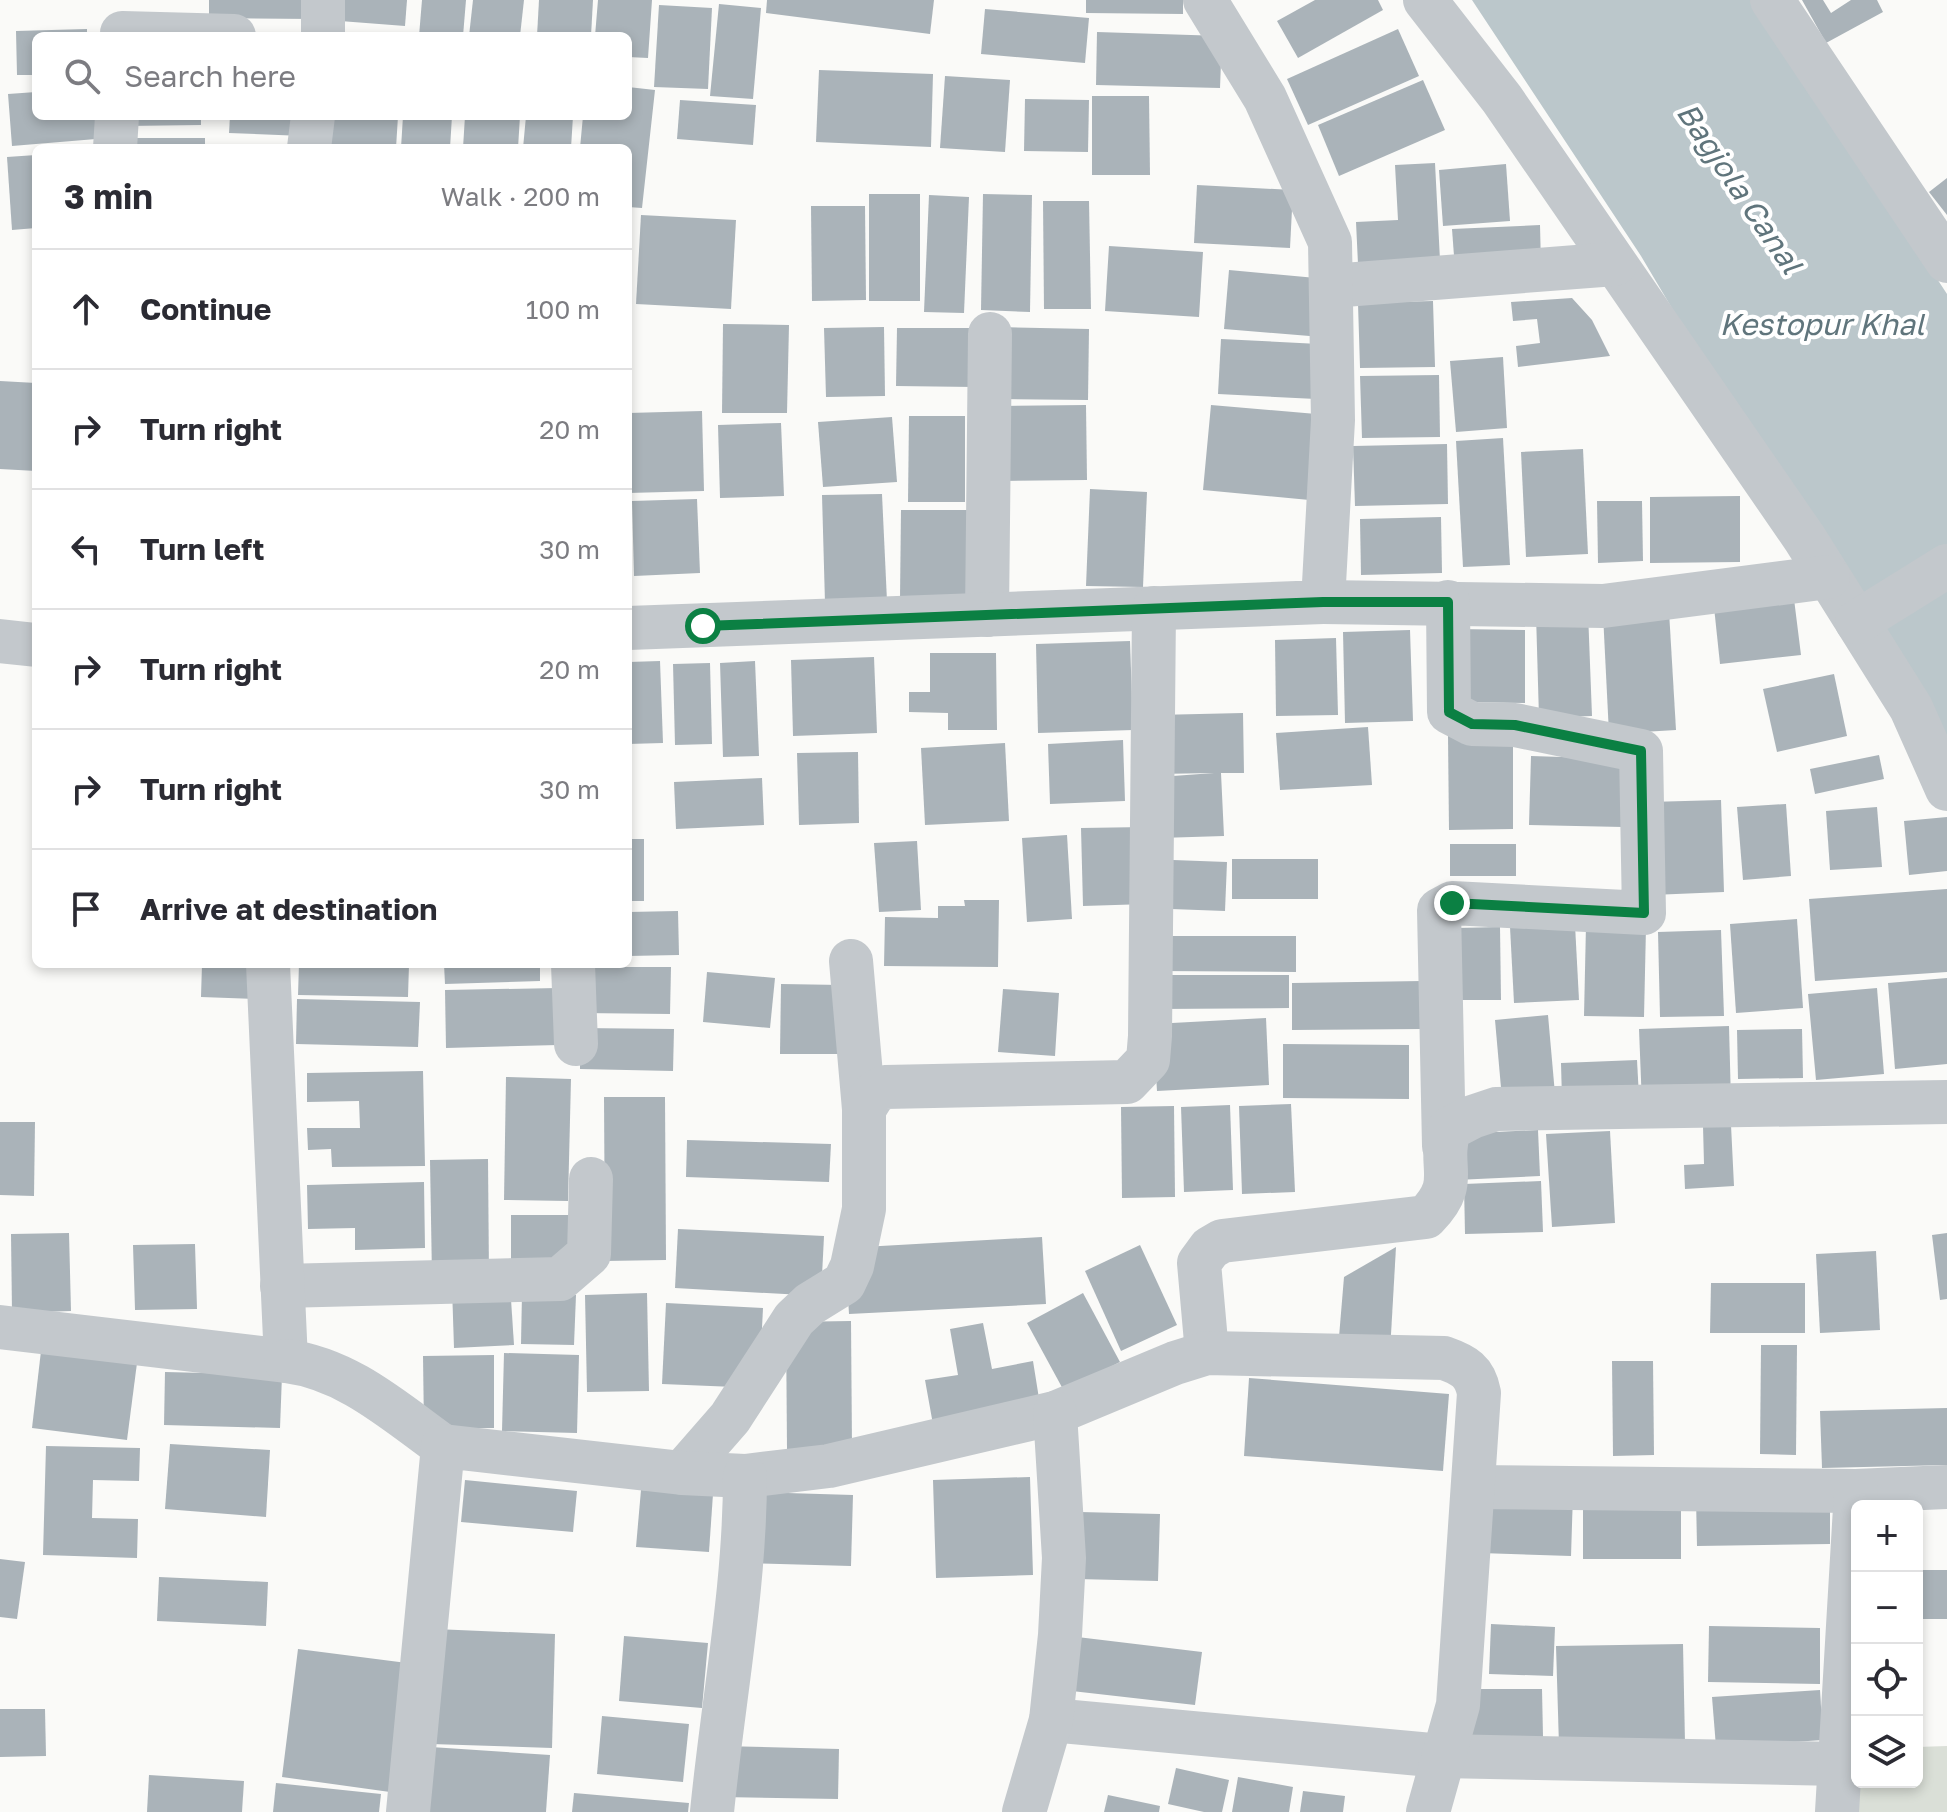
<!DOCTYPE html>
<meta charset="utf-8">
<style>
:root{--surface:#fff;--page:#f7f7f7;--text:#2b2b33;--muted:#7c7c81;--line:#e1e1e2}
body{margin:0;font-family:"Golos Text",sans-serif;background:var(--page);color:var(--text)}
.controls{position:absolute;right:24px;bottom:24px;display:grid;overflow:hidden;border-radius:12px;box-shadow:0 4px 12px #0003}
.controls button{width:72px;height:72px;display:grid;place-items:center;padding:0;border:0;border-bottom:2px solid var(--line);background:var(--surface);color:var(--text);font:40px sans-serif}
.stop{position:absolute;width:24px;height:24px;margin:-18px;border:6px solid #0b8043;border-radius:50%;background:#fff}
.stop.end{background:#0b8043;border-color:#fff;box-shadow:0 2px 8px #0008}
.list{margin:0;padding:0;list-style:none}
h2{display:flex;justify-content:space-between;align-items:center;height:104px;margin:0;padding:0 32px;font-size:34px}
h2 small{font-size:26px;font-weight:400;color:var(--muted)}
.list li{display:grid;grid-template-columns:52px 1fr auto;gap:24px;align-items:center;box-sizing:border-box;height:120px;padding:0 32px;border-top:2px solid var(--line)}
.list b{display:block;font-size:30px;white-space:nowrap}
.list em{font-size:26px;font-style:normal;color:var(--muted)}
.icon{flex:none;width:44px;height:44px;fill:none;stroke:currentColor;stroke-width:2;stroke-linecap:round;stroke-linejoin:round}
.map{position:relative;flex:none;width:1947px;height:1812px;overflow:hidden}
.search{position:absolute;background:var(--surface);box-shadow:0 4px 12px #0003;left:32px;top:32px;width:600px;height:88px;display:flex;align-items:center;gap:20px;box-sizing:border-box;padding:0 28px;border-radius:12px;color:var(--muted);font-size:30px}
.panel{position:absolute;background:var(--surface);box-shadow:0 4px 12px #0003;left:32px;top:144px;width:600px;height:824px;border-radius:12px}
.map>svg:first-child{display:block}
.green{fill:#dadfd7}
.water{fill:#bbc7cb}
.building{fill:#aab3b9}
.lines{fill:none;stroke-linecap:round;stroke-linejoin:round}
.street{stroke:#c3c8cc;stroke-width:44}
.route{stroke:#0b8043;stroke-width:10}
.labels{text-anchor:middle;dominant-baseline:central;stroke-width:8;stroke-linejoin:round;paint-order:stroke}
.water-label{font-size:30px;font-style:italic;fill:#60757c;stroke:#fff}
</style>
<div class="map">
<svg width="1947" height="1812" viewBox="0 0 1947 1812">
<rect width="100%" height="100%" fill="#fafaf8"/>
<polygon class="green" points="1947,1746 1947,1812 1854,1812 1857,1782 1917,1782 1917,1747"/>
<polygon class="water" points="1472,0 1754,0 1947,294 1947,773 1641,256"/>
<g class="building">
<polygon points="209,0 315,0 314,19 209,18"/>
<polygon points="342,0 407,0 405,26 340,21"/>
<polygon points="422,0 466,0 463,36 419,36"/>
<polygon points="473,0 524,0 520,36 469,36"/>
<polygon points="539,0 593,0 591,36 537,36"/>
<polygon points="598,0 652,0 648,58 628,57 628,36 595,36"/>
<polygon points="767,0 934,0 930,34 766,13"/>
<polygon points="1086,0 1183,0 1183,14 1086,13"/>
<polygon points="1315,0 1378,0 1383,10 1298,58 1277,21"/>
<polygon points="1802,0 1823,0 1831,13 1851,0 1877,0 1883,12 1826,43"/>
<polygon points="719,4 761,8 753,99 710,96"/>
<polygon points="659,5 712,8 708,89 654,87"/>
<polygon points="985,9 1089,18 1085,63 981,54"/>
<polygon points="87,29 87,36 36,36 36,75 17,75 16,31"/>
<polygon points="1398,29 1419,76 1308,125 1287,79"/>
<polygon points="1097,32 1222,36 1220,88 1096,85"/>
<polygon points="819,70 933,74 931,147 816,142"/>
<polygon points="945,76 1010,80 1005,152 940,148"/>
<polygon points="1423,80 1445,130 1339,176 1318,125"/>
<polygon points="628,87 655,90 642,208 628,207 628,148 580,148 583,116 628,116"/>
<polygon points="36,92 36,116 106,116 108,138 12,146 8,94"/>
<polygon points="1092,96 1149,96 1150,175 1092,175"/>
<polygon points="1025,99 1089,100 1088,152 1024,151"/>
<polygon points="680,100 756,105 753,145 677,139"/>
<polygon points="126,116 201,116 201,125 126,126"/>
<polygon points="230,116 303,116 303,136 229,133"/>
<polygon points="331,116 398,116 396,148 329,148"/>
<polygon points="403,116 452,116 450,148 401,148"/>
<polygon points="465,116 520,116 518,148 463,148"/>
<polygon points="526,116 573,116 571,148 523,148"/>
<rect x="126" y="138" width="79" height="10"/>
<polygon points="36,155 36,228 12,230 7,157"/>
<polygon points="1435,163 1440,260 1358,264 1356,222 1398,220 1395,165"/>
<polygon points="1506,164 1510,221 1443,226 1439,170"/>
<polygon points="1947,178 1947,215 1929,192"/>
<polygon points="1197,185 1293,190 1290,248 1194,243"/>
<rect x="869" y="194" width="51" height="107"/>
<polygon points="983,194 1032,195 1030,312 981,310"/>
<polygon points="929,195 969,197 964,313 924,312"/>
<polygon points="1043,201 1089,201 1091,309 1044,309"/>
<polygon points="811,206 865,206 866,300 812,301"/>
<polygon points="641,215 736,220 731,309 636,304"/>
<polygon points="1540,225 1541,264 1455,269 1452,229"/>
<polygon points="1109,246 1203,252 1199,317 1105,311"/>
<polygon points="1229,270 1327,279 1322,337 1224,329"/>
<polygon points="1572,298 1592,320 1610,356 1518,367 1516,346 1540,343 1537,319 1513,321 1511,302"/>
<polygon points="1433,301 1435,367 1360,368 1358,303"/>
<polygon points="723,324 789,325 787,413 722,413"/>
<polygon points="884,327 885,396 826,397 824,328"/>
<polygon points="998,327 1089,329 1088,400 996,399"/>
<polygon points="897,328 974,328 974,387 896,386"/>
<polygon points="1221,339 1319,344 1316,399 1218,394"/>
<polygon points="1503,357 1507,428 1456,432 1450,361"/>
<polygon points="1439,375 1440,437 1362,438 1360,376"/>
<polygon points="0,381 36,383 36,471 0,469"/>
<polygon points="1086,405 1087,480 1002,481 1001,406"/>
<polygon points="1211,405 1328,415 1320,501 1203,490"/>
<polygon points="702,411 704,491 628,493 628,413"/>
<polygon points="909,416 965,416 965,502 908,502"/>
<polygon points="892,417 897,482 823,487 818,422"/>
<polygon points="781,423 784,496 720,498 718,425"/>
<polygon points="1503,438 1510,565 1463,567 1456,441"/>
<polygon points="1447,444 1448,504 1355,506 1353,446"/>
<polygon points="1583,449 1588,554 1526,557 1521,452"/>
<polygon points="1090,489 1147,492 1143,587 1086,586"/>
<polygon points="882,494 887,601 825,603 822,495"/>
<polygon points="1740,496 1740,562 1650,563 1650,497"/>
<polygon points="697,499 700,573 634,576 632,501"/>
<polygon points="1597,501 1642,501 1643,561 1598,563"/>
<polygon points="901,510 971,510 971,597 900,598"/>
<polygon points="1441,517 1442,573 1361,575 1360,519"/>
<polygon points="1794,599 1801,655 1720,664 1714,607"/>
<polygon points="1669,611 1676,730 1609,734 1603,614"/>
<polygon points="1588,612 1592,716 1539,718 1536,614"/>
<polygon points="1456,629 1525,630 1525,703 1455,702"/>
<polygon points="1410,630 1413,721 1345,723 1343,632"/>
<polygon points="1336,638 1338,715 1276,716 1275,640"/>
<polygon points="1130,641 1133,730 1038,733 1036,644"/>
<polygon points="930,653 996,653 997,730 948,730 948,713 909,712 909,692 930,692"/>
<polygon points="874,657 877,733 793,736 791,660"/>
<polygon points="660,661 663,743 628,744 628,662"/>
<polygon points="755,661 759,756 723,757 720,663"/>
<polygon points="710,663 712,744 675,745 673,664"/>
<polygon points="1834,674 1847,736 1777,752 1763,689"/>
<polygon points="1243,713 1244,773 1221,773 1224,836 1160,838 1159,777 1214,773 1157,774 1156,715"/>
<polygon points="1368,727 1372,785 1280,790 1276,733"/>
<polygon points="1448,736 1513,736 1513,829 1449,830"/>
<polygon points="1123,740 1125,801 1050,804 1048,744"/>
<polygon points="1005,743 1009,821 925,825 921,748"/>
<polygon points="858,752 859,823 799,825 797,753"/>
<polygon points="1879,755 1884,779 1815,794 1810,769"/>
<polygon points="1531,756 1624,759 1623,827 1529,825"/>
<polygon points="762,778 764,825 676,829 674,782"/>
<polygon points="1721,800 1724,892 1652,895 1649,802"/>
<polygon points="1786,804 1791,876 1743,880 1737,807"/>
<polygon points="1877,807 1882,867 1830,870 1826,811"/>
<polygon points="1947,817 1947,871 1909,875 1904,821"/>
<polygon points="1145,827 1147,904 1083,906 1081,828"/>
<polygon points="1067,835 1072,919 1027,922 1022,838"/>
<rect x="628" y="839" width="16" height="62"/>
<polygon points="917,841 921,910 879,912 874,843"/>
<rect x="1450" y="844" width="66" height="32"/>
<rect x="1232" y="859" width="86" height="40"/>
<polygon points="1173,860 1227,862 1225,911 1171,909"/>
<polygon points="1947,889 1947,972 1815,981 1809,899"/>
<polygon points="964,900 999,900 998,967 884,966 885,917 938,918 938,906 965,906"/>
<polygon points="678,911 679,955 628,956 628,912"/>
<polygon points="1797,919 1803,1008 1736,1013 1730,924"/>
<polygon points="1575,925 1579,1000 1514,1003 1510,927"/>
<polygon points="1586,925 1646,927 1644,1017 1584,1016"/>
<polygon points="1500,927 1501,1000 1458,1000 1457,928"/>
<polygon points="1721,930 1724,1016 1660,1017 1658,932"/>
<polygon points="1160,936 1296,936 1296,972 1159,971"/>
<polygon points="202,964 259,964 258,999 201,997"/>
<polygon points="299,964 409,964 408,997 298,995"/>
<polygon points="444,964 540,964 540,981 445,984"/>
<polygon points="582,967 671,967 670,1014 581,1013"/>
<polygon points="707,972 775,978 770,1028 703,1022"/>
<polygon points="1159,975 1289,975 1289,1008 1159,1009"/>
<polygon points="1947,978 1947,1064 1895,1069 1888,983"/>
<polygon points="1422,981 1423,1029 1292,1030 1292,983"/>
<polygon points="781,984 842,985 842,1054 780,1054"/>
<polygon points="558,988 558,1045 446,1048 445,990"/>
<polygon points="1877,988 1884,1074 1816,1080 1808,994"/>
<polygon points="1003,989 1059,993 1055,1056 998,1052"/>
<polygon points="297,999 420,1002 418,1047 296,1044"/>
<polygon points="1548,1015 1555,1094 1502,1099 1495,1020"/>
<polygon points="1266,1018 1269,1085 1157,1091 1153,1024"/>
<polygon points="1729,1026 1731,1102 1642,1105 1639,1029"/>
<polygon points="580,1028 674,1029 673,1071 580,1069"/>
<polygon points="1802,1029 1803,1078 1738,1079 1737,1030"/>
<polygon points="1283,1044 1409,1045 1409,1099 1283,1098"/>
<polygon points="1637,1060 1639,1097 1562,1100 1561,1063"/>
<polygon points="423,1071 425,1166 332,1167 331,1149 308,1150 307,1128 360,1128 359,1101 307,1102 307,1073"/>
<polygon points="506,1077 571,1079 568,1201 504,1200"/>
<polygon points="604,1097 665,1097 666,1260 605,1261"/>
<polygon points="1291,1104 1295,1192 1242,1194 1239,1106"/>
<polygon points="1230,1105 1233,1190 1184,1192 1181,1107"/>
<polygon points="1174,1106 1175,1197 1122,1198 1121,1107"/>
<polygon points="0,1122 35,1122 34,1196 0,1195"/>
<polygon points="1731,1125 1734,1186 1685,1189 1684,1165 1704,1164 1703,1126"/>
<polygon points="1538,1130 1540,1176 1456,1180 1454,1134"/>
<polygon points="1610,1131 1615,1223 1552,1227 1546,1134"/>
<polygon points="687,1140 831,1144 829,1182 686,1177"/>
<polygon points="488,1159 489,1277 432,1277 430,1160"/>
<polygon points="1541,1181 1543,1232 1465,1234 1464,1184"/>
<polygon points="424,1182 425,1248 355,1250 355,1228 308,1229 307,1185"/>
<polygon points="511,1215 569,1215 568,1262 511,1261"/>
<polygon points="678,1229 824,1236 821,1296 675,1288"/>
<polygon points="69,1233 71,1311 12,1313 11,1234"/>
<polygon points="1947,1233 1947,1299 1940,1300 1932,1235"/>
<polygon points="1042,1237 1046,1304 849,1314 845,1248"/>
<polygon points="195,1244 197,1309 135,1310 133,1245"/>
<polygon points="1140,1245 1177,1325 1121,1351 1085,1271"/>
<polygon points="1396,1247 1390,1352 1338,1349 1344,1277"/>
<polygon points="1876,1251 1880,1330 1820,1333 1816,1254"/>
<polygon points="1711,1283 1805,1283 1805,1333 1710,1333"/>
<polygon points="510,1284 514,1345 454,1348 452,1287"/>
<polygon points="522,1293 576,1295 574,1345 521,1344"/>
<polygon points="647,1293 649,1391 587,1392 585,1295"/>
<polygon points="1083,1293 1120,1362 1064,1391 1027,1323"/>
<polygon points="666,1303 763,1308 759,1388 662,1384"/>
<polygon points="851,1321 852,1449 787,1450 786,1322"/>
<polygon points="983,1323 992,1369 1033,1361 1041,1411 934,1430 925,1380 958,1375 950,1329"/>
<polygon points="1761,1345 1797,1345 1796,1455 1760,1454"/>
<polygon points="41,1351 137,1363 127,1440 32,1428"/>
<polygon points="504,1353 579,1355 577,1433 502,1431"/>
<polygon points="494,1355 494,1428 424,1429 423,1356"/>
<polygon points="1612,1361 1653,1361 1654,1455 1613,1456"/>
<polygon points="165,1372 282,1375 280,1428 164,1425"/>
<polygon points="1249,1378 1449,1394 1443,1471 1244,1456"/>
<polygon points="1947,1408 1947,1465 1822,1468 1820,1411"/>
<polygon points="170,1444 270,1450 266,1517 165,1509"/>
<polygon points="46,1446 140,1448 139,1481 93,1480 92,1518 138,1519 137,1558 43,1555"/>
<polygon points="1030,1477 1033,1575 936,1578 933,1480"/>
<polygon points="465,1480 577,1491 573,1532 461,1522"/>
<polygon points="641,1490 713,1494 709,1552 636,1547"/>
<polygon points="1482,1491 1573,1494 1571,1556 1480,1553"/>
<polygon points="750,1492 853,1495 851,1566 748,1563"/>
<rect x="1583" y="1495" width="98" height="64"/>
<polygon points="1830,1497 1830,1544 1697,1546 1696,1498"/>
<polygon points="1080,1512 1160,1514 1158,1581 1077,1579"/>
<polygon points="0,1559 25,1562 17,1619 0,1617"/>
<rect x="1917" y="1570" width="30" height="49"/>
<polygon points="159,1577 268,1582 266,1626 157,1621"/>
<polygon points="1491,1624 1555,1627 1553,1676 1489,1674"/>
<polygon points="1709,1626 1820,1628 1820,1684 1708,1682"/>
<polygon points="435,1629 555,1634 552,1748 431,1744"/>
<polygon points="624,1636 708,1643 702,1708 619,1701"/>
<polygon points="1069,1636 1202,1652 1195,1705 1063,1690"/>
<polygon points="1683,1644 1685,1743 1559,1746 1556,1646"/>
<polygon points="298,1649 407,1663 390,1792 282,1777"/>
<polygon points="1468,1689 1542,1689 1543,1737 1467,1737"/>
<polygon points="1820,1690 1823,1740 1716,1747 1712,1697"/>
<polygon points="0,1709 45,1709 46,1756 0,1757"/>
<polygon points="602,1716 689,1724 683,1782 597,1774"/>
<polygon points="722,1746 839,1749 838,1799 721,1797"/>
<polygon points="431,1747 550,1755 546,1812 427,1812"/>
<polygon points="1176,1768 1229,1780 1222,1812 1204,1812 1168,1804"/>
<polygon points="149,1775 244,1781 242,1812 147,1812"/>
<polygon points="1238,1777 1293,1787 1289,1812 1232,1812"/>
<polygon points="276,1783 381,1794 379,1812 273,1812"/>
<polygon points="1303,1791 1345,1796 1343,1812 1300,1812"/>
<polygon points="574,1793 689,1803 688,1812 572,1812"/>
<polygon points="1108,1795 1160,1806 1159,1812 1104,1812"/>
</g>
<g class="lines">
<g class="street">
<polyline points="1425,0 1502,99 1805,539 1911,708 1947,789"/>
<polyline points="1772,0 1947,261"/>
<polyline points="122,36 122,33 234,36"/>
<polyline points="323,36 323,0"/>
<polyline points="115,148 117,116"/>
<polyline points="309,148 313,116"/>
<polyline points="1331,286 1615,264"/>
<polyline points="1323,602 1603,606 1828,577"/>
<polyline points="987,615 990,334"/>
<polyline points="1857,622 1947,566"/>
<polyline points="628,628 1323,602 1333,420 1330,242 1265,98 1205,0"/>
<polyline points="0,641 36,645"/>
<polyline points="851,961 864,1109"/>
<polyline points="573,964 576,1044"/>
<polyline points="1444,1146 1439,910 1452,903 1644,913 1641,751 1515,725 1472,724 1449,712 1448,602"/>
<polyline points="282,1286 560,1279 589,1254 591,1179"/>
<polyline points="0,1327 286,1361 268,964"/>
<path d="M1207,1353L1199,1263L1210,1248L1222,1241L1426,1217C1461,1181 1437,1170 1449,1129L1472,1117L1496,1109L1947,1102"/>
<path d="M286,1361C348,1369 394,1411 443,1446"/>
<polyline points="682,1473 730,1418 794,1319 810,1304 844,1283 852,1266 864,1209 864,1109 874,1093 885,1087 1127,1082 1148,1060 1150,1036 1154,608"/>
<polyline points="1473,1487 1856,1491 1947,1487"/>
<polyline points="1051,1720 1442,1756 1840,1764"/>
<path d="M408,1812L443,1446L682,1473L745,1476L829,1466L1055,1413L1175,1363L1207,1353L1444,1358C1464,1365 1475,1371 1479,1393L1458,1705L1428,1812"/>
<path d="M712,1812C723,1700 745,1589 745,1476"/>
<polyline points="1024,1812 1051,1720 1060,1635 1064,1558 1055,1413"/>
<polyline points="1837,1812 1856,1491"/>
</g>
</g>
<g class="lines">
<polyline class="route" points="703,626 1323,602 1448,602 1449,712 1472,724 1515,725 1641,751 1644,913 1452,903"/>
</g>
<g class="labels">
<g class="water-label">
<text transform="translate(1740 188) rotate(56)">Bagjola Canal</text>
<text x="1822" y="324">Kestopur Khal</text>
</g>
</g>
</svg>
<div class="controls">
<button>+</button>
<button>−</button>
<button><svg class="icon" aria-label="locate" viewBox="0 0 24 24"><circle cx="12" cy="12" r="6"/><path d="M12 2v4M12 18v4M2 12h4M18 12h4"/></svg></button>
<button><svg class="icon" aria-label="layers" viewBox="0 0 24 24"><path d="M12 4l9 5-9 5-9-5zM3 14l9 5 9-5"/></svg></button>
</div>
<div class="stop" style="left:703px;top:626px"></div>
<div class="stop end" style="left:1452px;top:903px"></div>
<div class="search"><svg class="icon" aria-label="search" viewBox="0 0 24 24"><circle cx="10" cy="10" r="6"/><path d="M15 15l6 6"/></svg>Search here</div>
<section class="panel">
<h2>3 min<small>Walk · 200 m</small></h2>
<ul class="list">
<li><svg class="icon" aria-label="ahead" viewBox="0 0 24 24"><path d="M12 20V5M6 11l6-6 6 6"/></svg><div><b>Continue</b></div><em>100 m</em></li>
<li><svg class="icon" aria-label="right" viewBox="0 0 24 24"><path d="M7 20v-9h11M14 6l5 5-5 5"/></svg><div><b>Turn right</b></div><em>20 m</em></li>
<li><svg class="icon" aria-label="left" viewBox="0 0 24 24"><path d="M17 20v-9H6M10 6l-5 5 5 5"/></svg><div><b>Turn left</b></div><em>30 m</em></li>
<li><svg class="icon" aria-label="right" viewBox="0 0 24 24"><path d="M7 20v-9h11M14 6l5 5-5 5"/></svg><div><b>Turn right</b></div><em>20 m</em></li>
<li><svg class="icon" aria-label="right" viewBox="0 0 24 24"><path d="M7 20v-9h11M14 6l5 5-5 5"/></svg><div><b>Turn right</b></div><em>30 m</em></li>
<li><svg class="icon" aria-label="arrive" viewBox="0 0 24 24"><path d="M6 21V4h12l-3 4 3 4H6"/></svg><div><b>Arrive at destination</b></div></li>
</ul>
</section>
</div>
